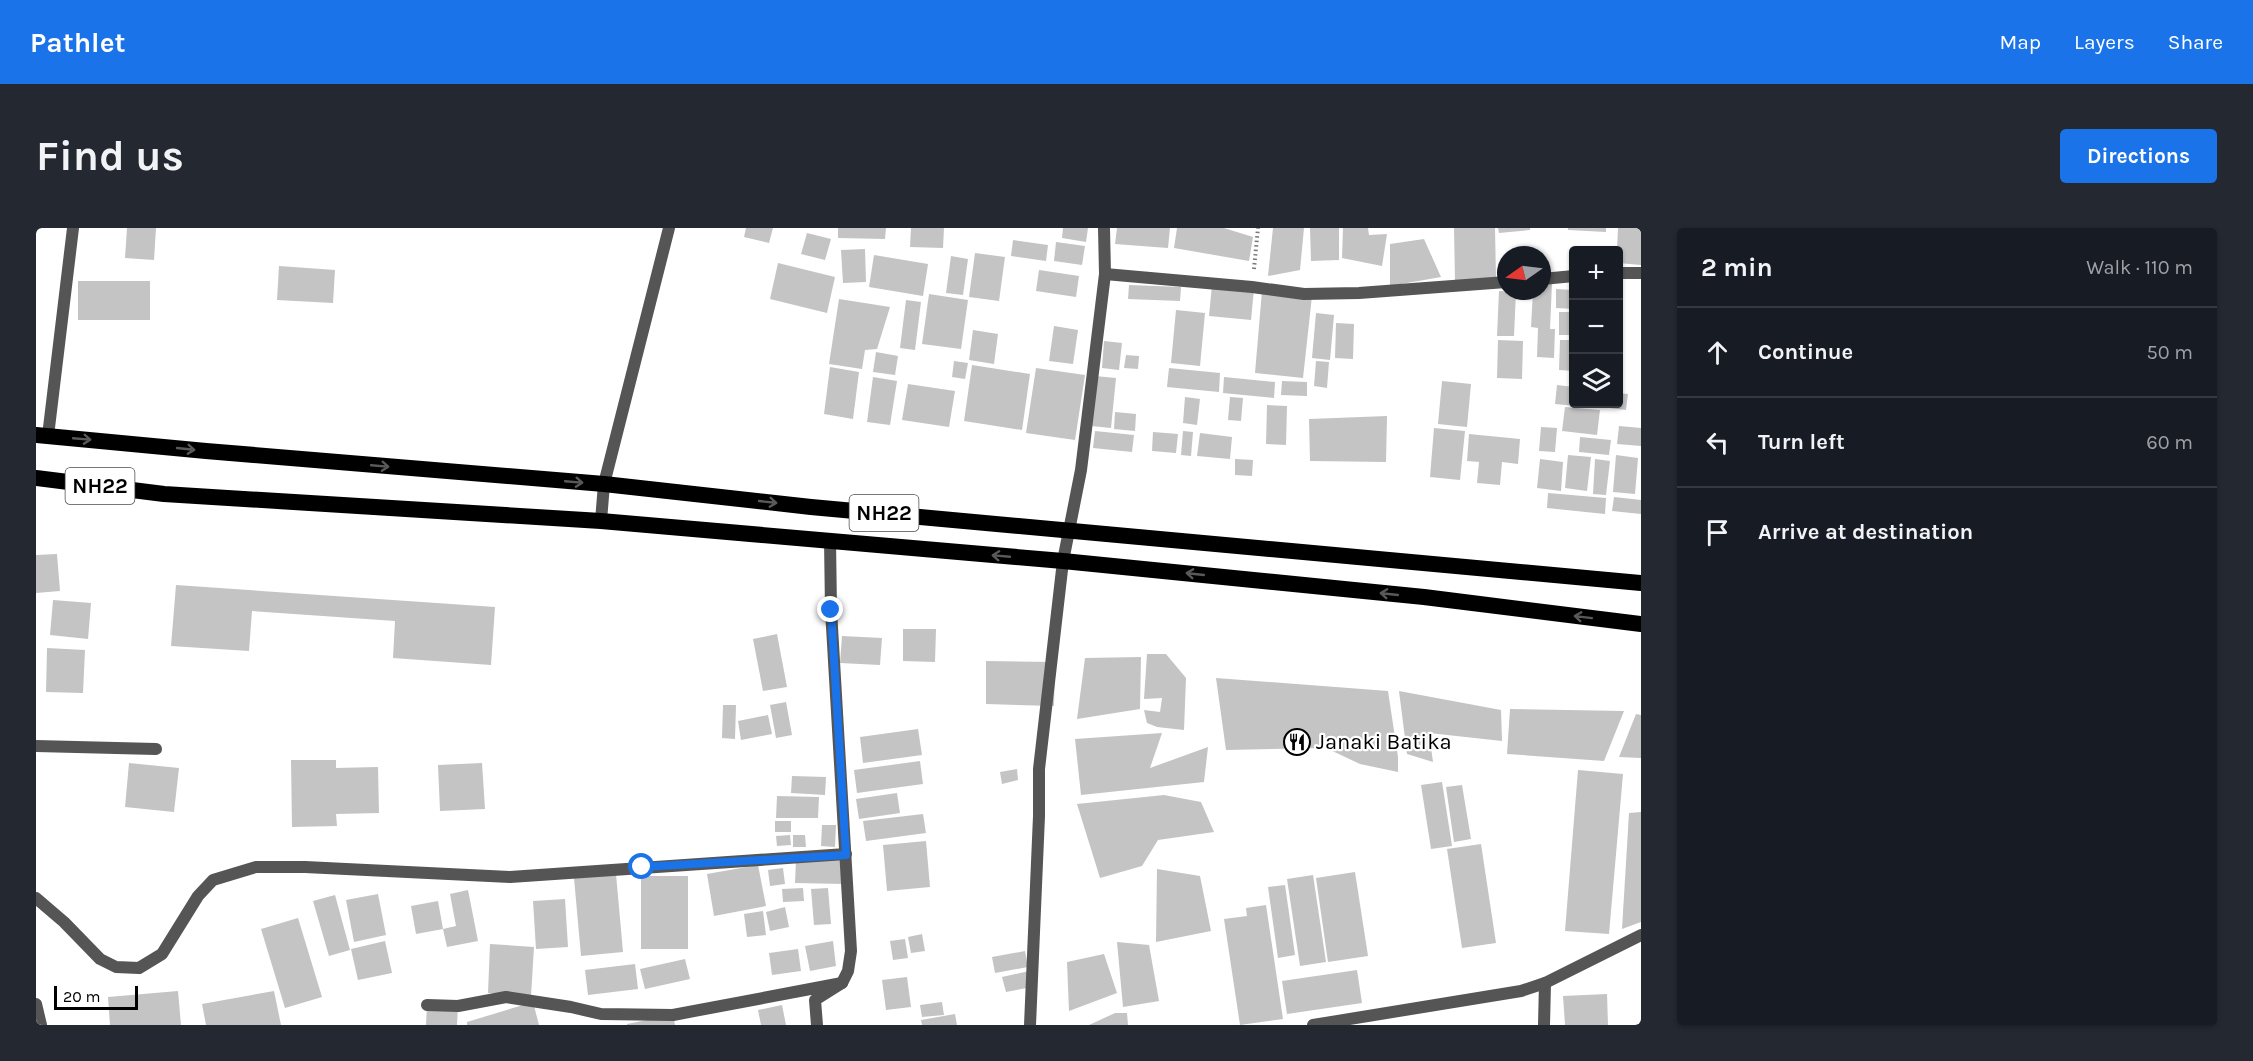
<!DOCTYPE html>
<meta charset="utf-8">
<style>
:root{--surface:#171b24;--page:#242831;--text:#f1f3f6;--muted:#9ea1a6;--line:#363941;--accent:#1a73e8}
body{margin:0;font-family:Karla,sans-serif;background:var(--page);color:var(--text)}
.controls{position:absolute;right:18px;top:18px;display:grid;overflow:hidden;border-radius:6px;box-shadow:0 2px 4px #0004}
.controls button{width:54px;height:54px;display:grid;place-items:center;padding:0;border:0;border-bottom:2px solid var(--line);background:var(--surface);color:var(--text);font:30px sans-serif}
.compass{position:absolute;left:1461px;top:18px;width:54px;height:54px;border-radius:50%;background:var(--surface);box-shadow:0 2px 4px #0004;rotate:256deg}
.scale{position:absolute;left:18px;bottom:15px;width:84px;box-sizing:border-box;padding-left:6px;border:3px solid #000;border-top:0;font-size:16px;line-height:21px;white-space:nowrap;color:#000;-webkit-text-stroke:4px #fff;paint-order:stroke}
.stop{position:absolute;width:18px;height:18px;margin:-14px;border:4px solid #1a73e8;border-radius:50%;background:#fff}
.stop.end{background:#1a73e8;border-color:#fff;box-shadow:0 2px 6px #0008}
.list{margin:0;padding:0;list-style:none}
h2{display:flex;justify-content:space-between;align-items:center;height:78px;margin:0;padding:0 24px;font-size:26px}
h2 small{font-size:20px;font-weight:400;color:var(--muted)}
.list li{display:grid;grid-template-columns:39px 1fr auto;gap:18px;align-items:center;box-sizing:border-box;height:90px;padding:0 24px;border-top:2px solid var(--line)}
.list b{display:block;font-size:22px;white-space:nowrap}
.list em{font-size:20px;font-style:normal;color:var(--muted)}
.icon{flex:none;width:33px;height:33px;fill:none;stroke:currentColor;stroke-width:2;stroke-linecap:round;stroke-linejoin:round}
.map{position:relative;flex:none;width:1605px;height:797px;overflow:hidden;border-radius:6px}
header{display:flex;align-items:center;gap:36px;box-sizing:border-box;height:84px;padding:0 30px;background:var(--accent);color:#fff}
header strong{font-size:28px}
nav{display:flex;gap:33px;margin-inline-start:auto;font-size:21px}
.intro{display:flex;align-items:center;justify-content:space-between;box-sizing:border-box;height:144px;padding:0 36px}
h1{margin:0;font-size:42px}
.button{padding:15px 27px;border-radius:6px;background:var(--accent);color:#fff;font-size:21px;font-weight:700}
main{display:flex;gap:36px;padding:0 36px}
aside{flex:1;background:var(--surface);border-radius:6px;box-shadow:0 2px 4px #0004}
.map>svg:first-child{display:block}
.building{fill:#c4c4c4}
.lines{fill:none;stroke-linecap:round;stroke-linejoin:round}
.path{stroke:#777;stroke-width:4;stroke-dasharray:1.5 3;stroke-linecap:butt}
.service{stroke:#555;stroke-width:12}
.minor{stroke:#555;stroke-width:12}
.trunk{stroke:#000;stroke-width:16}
.oneway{stroke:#595959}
.route{stroke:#1a73e8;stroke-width:8}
.labels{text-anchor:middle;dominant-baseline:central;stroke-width:4.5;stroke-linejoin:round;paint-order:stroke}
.shield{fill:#fff;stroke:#4c4c4c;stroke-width:1.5}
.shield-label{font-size:21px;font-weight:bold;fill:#000}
.poi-label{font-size:22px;fill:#000;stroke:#fff;text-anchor:start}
</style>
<header>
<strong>Pathlet</strong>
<nav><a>Map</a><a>Layers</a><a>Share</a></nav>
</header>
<div class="intro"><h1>Find us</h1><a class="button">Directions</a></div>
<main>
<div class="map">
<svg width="1605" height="797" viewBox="0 0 1605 797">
<rect width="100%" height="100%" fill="#fff"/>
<g class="building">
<polygon points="91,0 120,0 118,32 89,30"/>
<polygon points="710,0 737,0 733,15 708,9"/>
<polygon points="802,0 850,0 849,11 802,10"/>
<polygon points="875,0 908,0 907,20 874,19"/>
<polygon points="1027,0 1052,0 1050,14 1026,10"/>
<polygon points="1081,0 1134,0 1132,20 1079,16"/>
<polygon points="1141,0 1188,0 1217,9 1213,33 1138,20"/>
<polygon points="1237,0 1268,0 1264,42 1232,48"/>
<polygon points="1274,0 1303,0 1303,32 1275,33"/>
<polygon points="1307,0 1332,0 1333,7 1351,6 1346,38 1306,30"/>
<polygon points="1418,0 1459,0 1460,51 1419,53"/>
<polygon points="1462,0 1494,0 1494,2 1463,5"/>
<polygon points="1532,0 1570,0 1570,4 1532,2"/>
<polygon points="1582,0 1605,0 1605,37 1582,35 1582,22 1581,22"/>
<polygon points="771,5 795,11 789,32 765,26"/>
<polygon points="1388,11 1405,49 1354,58 1354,16"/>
<polygon points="977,12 1012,17 1010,33 975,28"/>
<polygon points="1020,14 1049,18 1046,37 1018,33"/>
<polygon points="829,21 830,54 807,55 805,22"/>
<polygon points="939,25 969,29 963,73 933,69"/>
<polygon points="838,27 892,36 887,68 833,59"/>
<polygon points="915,28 932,31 927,67 910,65"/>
<polygon points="742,35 799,49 791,85 734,71"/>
<polygon points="243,38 299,42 297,75 241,72"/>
<polygon points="1003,42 1043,48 1040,69 1000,63"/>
<rect x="42" y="53" width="72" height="39"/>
<polygon points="1506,54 1516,55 1514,101 1519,101 1518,130 1501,129 1502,100 1495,99 1497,63 1506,63"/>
<polygon points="1093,57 1145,59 1144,73 1092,71"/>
<polygon points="1176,57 1218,61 1215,92 1173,88"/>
<polygon points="1520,61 1538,62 1538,81 1520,80"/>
<polygon points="1226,63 1276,68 1267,150 1219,145"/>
<polygon points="1463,63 1480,64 1478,108 1461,108"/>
<polygon points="893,66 932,72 925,121 886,116"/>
<polygon points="803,71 854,79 841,121 829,122 826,141 793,136"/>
<polygon points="870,72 885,74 879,122 864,120"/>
<polygon points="1140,82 1169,85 1164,138 1135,135"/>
<rect x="1523" y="84" width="15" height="23"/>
<polygon points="1280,85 1298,87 1294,132 1276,130"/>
<polygon points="1300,95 1318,96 1317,131 1299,130"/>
<polygon points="1018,98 1042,102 1037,136 1013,133"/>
<polygon points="937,102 962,106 958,136 933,132"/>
<polygon points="1462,112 1487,113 1486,151 1461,150"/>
<polygon points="1524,112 1538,112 1538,143 1523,142"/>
<polygon points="1068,113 1086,115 1083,142 1066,140"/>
<polygon points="840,124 862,128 859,147 837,144"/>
<polygon points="1090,127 1103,128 1102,141 1088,140"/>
<polygon points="918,133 932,135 929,151 916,149"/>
<polygon points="1280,133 1293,134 1291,160 1278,158"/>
<polygon points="936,137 994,146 986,202 928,193"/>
<polygon points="794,139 823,144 817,191 788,186"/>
<polygon points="1000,140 1049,147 1039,212 990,205"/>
<polygon points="1133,140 1184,145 1183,164 1131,159"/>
<polygon points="1059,148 1080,150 1075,200 1055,198"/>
<polygon points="837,149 861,153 854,197 831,194"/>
<polygon points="1188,149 1239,154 1238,170 1187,165"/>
<polygon points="1246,153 1271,154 1271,168 1245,167"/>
<polygon points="1406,153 1435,156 1431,199 1402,196"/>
<polygon points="872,156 919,163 913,199 866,192"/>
<polygon points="1521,157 1538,159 1538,176 1560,176 1560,180 1519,176"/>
<polygon points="1582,165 1592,166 1590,182 1566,179 1567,176 1582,176"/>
<polygon points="1149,169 1164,171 1161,197 1147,195"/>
<polygon points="1194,169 1207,170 1205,193 1192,192"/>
<polygon points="1231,177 1251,178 1250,217 1230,216"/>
<polygon points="1529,179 1564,182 1561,207 1526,203"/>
<polygon points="1079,184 1100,186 1099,203 1078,201"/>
<polygon points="1351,188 1350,234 1274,233 1273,191"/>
<polygon points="1583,198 1605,200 1605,218 1581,216"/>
<polygon points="1505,199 1521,200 1519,224 1503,223"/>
<polygon points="1398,200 1429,203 1424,252 1394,249"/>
<polygon points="1059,203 1098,207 1096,224 1057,220"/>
<polygon points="1147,203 1157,204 1155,228 1145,227"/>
<polygon points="1117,204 1142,206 1140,225 1116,223"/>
<polygon points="1164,205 1196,209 1194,231 1161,228"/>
<polygon points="1433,206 1484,211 1482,236 1466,234 1464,257 1441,255 1443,234 1431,233"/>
<polygon points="1544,209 1575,212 1573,227 1543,224"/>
<polygon points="1532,227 1555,229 1551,263 1529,260"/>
<polygon points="1580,227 1602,230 1599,266 1577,264"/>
<polygon points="1199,231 1217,232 1216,248 1199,247"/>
<polygon points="1504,231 1527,234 1525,263 1501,260"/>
<polygon points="1559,231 1574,233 1570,267 1557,266"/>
<polygon points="1512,265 1570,270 1569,286 1511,280"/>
<polygon points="1578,269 1605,272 1605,286 1576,283"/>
<polygon points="21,326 24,363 0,365 0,327"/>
<polygon points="140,357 459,379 455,437 357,430 359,393 216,383 213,423 135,418"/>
<polygon points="17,372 55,375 52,411 14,407"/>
<polygon points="867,401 900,401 899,434 867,433"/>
<polygon points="741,406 751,459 727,463 717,411"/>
<polygon points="806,408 846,410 844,437 804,435"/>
<polygon points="11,420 49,422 47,465 10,464"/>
<polygon points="1111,426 1130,426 1150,450 1148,502 1121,499 1111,495 1108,482 1124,484 1126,470 1108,471"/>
<polygon points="1105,429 1104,481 1041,491 1049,430"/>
<polygon points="950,433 1019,434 1018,478 950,476"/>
<polygon points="1180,450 1352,463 1362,529 1362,544 1324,536 1290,520 1190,522"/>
<polygon points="1363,463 1465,482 1466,513 1393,505 1397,534 1371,526"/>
<polygon points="750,474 756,507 740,510 734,477"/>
<polygon points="687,477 700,477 699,511 686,510"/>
<polygon points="1474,481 1588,483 1568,533 1471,526"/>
<polygon points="1600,486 1605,487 1605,530 1583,529"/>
<polygon points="732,487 736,506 705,512 702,493"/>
<polygon points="882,501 886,527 827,535 824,509"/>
<polygon points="1126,505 1114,540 1172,519 1168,554 1045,567 1039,511"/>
<polygon points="255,532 300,532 300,540 342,539 343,585 300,586 301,598 256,599"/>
<polygon points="884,533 887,556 821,565 818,542"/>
<polygon points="93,535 143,540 138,584 89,579"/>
<polygon points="446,535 449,581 404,583 402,537"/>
<polygon points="981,541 982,552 966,556 964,544"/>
<polygon points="1542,542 1587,546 1573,706 1529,703"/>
<polygon points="756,548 790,549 789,567 755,565"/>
<polygon points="1406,554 1416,618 1395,621 1385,557"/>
<polygon points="1426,557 1435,611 1418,614 1410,559"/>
<polygon points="861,565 864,585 823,591 820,571"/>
<polygon points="1128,567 1165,574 1178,604 1122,612 1106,638 1064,650 1041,576"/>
<polygon points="741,568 783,569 782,590 740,590"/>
<polygon points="1605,584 1605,694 1586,701 1593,585"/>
<polygon points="887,586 890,605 830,613 827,593"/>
<rect x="739" y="593" width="16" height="11"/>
<polygon points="786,597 800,597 799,619 785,618"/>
<polygon points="754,607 755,617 741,618 740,608"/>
<polygon points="757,607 769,607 770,619 757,619"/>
<polygon points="890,613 894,659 851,663 847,617"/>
<polygon points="1445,616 1460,715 1426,720 1411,621"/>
<polygon points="760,632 808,632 808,656 759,655"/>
<polygon points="722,637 730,678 678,688 671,646"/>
<polygon points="747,640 749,656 734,658 732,642"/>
<polygon points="1121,641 1164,648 1175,703 1120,714"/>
<polygon points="1319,644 1332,728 1292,734 1280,650"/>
<polygon points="580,646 587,724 545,728 538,650"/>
<polygon points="1277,647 1290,734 1264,738 1251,651"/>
<rect x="605" y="648" width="47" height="73"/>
<polygon points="1249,657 1259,727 1242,730 1232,659"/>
<polygon points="767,660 768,673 747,674 746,661"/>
<polygon points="792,660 795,696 778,697 775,661"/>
<polygon points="432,662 442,713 411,719 407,701 420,698 414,666"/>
<polygon points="342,666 350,707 318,714 310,672"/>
<polygon points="299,667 314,722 293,728 277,673"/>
<polygon points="529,671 532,719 500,721 497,673"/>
<polygon points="402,673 407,701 380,706 375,678"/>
<polygon points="1230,677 1247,791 1204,797 1188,691 1211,688 1210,680"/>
<polygon points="749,679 753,699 734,703 730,684"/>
<polygon points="727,683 730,707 711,709 708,686"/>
<polygon points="262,690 286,769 249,780 225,701"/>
<polygon points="886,706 889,723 875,725 872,709"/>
<polygon points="869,711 872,730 857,732 854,713"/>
<polygon points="349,713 356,745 322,752 315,721"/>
<polygon points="797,713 800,738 774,743 769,718"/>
<polygon points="1081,714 1113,717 1123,773 1087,779"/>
<polygon points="454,716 498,719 495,768 452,765"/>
<polygon points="762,721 765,743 736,747 733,725"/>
<polygon points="989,723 992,739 959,745 956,729"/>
<polygon points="1068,726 1081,765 1033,783 1031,734"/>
<polygon points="649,731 654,751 609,761 604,741"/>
<polygon points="599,736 602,761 552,767 549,742"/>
<polygon points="1321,742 1326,775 1251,786 1246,753"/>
<polygon points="993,743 996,759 970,764 966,749"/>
<polygon points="871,749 875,779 850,782 846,752"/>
<polygon points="142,763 145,797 74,797 72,769"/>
<polygon points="238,763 245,797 170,797 166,776"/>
<polygon points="1571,766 1572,797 1529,797 1527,768"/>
<polygon points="497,774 503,797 431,797 431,794"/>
<polygon points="906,774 908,787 886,789 884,777"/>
<polygon points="391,777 422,778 421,797 390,797"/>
<polygon points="746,777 750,797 725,797 722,782"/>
<polygon points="1079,785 1091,785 1092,797 1053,797"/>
<polygon points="919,786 921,797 886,797 885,792"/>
<polygon points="637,787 639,797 591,797 591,796"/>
</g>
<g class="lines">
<polyline class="path" points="1218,41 1222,0"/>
<g class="service">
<polyline points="794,312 795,382 815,723 812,743 806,755"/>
<polyline points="0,518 120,521"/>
<polyline points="0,670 28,694 64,731 80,739 103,740 126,726 162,668 177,652 220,639 269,639 474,649 810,626"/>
<polyline points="0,776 5,797"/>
<polyline points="391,777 422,778 470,769 535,779 565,786 637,787 806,755 779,772 781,797"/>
<polyline points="994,797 1003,588 1003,541 1027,333"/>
<polyline points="1508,797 1509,755"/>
</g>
<g class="minor">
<polyline points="1582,45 1605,45"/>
<polyline points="1069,46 1216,59 1268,66 1323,65 1470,54"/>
<polyline points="1506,51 1538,48"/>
<polyline points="12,208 37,0"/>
<polyline points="565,293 568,256 633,0"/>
<polyline points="1027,333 1045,242 1069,46 1068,0"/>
<polyline points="1277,797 1485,763 1509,755 1605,707"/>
</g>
<g class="trunk">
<polyline points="0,207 170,223 568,256 775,279 1605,355"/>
<polyline points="0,250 128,266 565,293 1027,333 1388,369 1605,396"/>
</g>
</g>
<defs><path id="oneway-shaft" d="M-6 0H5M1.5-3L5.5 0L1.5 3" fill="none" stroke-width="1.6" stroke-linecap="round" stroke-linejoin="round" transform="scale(1.5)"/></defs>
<g class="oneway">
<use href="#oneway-shaft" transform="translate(46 211) rotate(5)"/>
<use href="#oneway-shaft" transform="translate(150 221) rotate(6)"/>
<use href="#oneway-shaft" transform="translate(344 238) rotate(5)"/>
<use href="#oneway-shaft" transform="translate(538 254) rotate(5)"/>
<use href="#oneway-shaft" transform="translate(732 274) rotate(6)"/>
<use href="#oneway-shaft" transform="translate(965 328) rotate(-175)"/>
<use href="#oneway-shaft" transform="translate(1159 346) rotate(-174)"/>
<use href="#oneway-shaft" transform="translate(1353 366) rotate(-174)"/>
<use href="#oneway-shaft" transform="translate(1547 389) rotate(-173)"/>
</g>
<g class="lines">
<polyline class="route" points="606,639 810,627 795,382"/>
</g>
<defs>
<symbol id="restaurant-ring" viewBox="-11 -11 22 22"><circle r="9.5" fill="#fff" stroke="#000" stroke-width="1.5"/><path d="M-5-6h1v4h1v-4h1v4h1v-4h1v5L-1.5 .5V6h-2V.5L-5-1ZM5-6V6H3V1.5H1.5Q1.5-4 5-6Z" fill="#000"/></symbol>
</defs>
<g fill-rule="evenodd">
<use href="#restaurant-ring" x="1246" y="499" width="30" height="30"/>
</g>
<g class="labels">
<g class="shield">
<rect x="29.5" y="240" width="69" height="36" rx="4.5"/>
<rect x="813.5" y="267" width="69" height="36" rx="4.5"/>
</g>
<g class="shield-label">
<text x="64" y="258">NH22</text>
<text x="848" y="285">NH22</text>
</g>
<g class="poi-label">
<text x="1280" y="514">Janaki Batika</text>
</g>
</g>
</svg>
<div class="controls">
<button>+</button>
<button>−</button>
<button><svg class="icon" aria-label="layers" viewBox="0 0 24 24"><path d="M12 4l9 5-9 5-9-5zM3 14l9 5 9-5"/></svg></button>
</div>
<svg class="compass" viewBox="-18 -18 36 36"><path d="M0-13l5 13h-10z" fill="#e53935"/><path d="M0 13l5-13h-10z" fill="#9ea1a6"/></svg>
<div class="scale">20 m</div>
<div class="stop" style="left:606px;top:639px"></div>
<div class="stop end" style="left:795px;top:382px"></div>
</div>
<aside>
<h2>2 min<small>Walk · 110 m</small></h2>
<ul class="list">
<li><svg class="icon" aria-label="ahead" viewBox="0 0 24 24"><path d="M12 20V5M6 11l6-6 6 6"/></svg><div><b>Continue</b></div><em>50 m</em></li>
<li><svg class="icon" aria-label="left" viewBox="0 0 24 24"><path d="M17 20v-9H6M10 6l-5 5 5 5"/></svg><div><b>Turn left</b></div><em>60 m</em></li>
<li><svg class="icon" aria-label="arrive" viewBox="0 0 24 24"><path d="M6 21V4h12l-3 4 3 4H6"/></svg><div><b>Arrive at destination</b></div></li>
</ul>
</aside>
</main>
